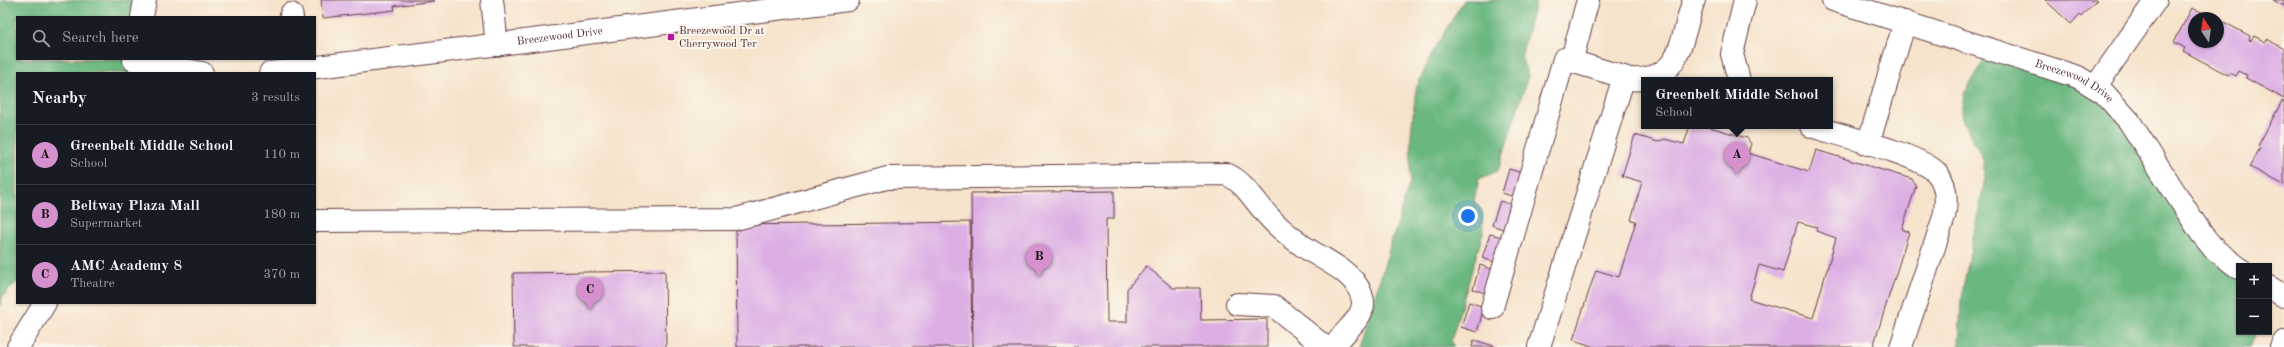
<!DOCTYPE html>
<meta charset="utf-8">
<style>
:root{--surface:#171b24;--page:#242831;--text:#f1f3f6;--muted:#9ea1a6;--line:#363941;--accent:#d690ce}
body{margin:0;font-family:"Old Standard TT",serif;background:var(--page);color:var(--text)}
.controls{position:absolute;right:12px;bottom:12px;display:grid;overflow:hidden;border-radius:0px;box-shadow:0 1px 3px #0004}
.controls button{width:36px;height:36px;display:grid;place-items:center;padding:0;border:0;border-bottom:1px solid var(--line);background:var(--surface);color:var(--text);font:20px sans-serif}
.compass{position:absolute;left:2188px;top:12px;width:36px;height:36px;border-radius:50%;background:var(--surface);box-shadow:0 1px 3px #0004;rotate:347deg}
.you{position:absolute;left:1468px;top:216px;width:14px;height:14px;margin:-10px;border:3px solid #fff;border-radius:50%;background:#1a73e8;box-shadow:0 0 0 6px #1a73e833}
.badge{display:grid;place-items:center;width:26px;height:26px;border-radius:50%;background:var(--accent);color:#111;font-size:13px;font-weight:700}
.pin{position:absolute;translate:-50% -33px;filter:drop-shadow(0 1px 2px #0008)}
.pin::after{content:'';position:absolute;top:21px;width:14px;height:12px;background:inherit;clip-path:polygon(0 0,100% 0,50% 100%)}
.popup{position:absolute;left:1641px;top:77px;width:192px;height:52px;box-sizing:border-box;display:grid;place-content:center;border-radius:0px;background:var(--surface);filter:drop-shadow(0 1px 3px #0005);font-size:13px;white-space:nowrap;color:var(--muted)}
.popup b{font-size:15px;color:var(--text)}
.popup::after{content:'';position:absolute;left:50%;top:100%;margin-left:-8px;border:8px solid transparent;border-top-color:var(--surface)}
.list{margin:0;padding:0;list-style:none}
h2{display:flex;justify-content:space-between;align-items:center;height:52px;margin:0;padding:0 16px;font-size:17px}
h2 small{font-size:13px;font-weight:400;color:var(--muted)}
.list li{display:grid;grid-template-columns:26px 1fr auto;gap:12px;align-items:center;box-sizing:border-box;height:60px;padding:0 16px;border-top:1px solid var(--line)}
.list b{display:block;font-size:15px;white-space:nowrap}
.list p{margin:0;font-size:13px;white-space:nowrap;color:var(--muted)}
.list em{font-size:13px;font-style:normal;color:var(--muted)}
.icon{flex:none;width:22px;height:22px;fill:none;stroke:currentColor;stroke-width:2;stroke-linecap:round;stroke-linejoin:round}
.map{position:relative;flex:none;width:2284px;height:347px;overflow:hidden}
.search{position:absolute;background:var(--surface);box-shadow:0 1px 3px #0004;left:16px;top:16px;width:300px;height:44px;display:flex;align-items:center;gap:10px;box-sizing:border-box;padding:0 14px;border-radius:0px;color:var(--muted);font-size:15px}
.panel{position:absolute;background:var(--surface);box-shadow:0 1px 3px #0004;left:16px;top:72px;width:300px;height:232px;border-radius:0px}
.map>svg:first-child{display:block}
.forest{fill:#6bb780;stroke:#5a6b56}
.building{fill:#dcaee4;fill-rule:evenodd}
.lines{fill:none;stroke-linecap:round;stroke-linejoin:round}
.minor-casing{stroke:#643c43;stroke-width:24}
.minor{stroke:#fff;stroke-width:22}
.poi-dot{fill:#b5179e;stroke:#fbf7ec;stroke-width:1.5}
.labels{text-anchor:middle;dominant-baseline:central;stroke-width:4;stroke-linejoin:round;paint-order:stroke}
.poi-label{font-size:11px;fill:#4a1f2b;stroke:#fbf7ec;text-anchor:start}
.street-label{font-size:11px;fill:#4a1f2b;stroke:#fbf7ec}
</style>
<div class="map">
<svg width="2284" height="347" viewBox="0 0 2284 347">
<rect width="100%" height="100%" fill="#fbf7ec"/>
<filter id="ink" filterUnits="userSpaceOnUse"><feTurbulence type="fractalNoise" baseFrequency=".025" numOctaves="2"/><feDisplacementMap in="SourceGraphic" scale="8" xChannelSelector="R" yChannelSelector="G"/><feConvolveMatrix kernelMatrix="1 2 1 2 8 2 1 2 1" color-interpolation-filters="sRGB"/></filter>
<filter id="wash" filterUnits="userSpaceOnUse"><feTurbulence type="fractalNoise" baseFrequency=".012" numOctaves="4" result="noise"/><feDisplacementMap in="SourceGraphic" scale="16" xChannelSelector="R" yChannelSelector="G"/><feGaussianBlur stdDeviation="0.9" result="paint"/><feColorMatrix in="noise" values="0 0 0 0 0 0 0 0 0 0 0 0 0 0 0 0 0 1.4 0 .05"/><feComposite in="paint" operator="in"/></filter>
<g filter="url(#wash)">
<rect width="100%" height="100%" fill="#f6e3cb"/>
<g class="forest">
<polygon points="2,0 145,0 142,17 17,17 17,59 134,59 132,73 17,73 17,282 2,297 0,306 0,9"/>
<polygon points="1464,0 1536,0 1521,57 1528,76 1498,171 1479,179 1474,201 1482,212 1483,233 1451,341 1454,347 1359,347 1410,182 1411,134 1416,89 1432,53"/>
<polygon points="1991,49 2096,86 2239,272 2239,332 2257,332 2250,347 1959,347 1961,298 1985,179 1983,159 1963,121 1962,108 1964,94"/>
</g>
<g id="blocks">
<g class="building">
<polygon points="321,0 434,0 434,1 394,6 395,10 323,18"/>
<polygon points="2045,0 2097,0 2081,17 2079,15 2071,24"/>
<polygon points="2273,0 2284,0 2284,6"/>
<polygon points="2192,8 2216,18 2194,18 2194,42 2218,42 2218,19 2250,36 2249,40 2251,41 2254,36 2265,42 2267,39 2284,49 2284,99 2246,78 2247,75 2239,71 2236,76 2230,73 2228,75 2183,51 2185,48 2174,42"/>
<polygon points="2282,101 2284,102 2284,185 2250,167 2260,148 2258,146"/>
<path d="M1690,126H1706L1747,138L1751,144L1748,153L1809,172L1816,150L1912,179L1916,186L1902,229L1909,232L1873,347H1595L1573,340L1596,270L1619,277L1636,221L1631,220L1642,182L1622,176L1635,135L1658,142L1664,139L1684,144ZM1798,222L1817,227L1816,231L1836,238L1813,318L1749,299L1759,265L1783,272Z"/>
<polygon points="1509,169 1525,174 1518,198 1502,193"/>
<polygon points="1114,191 1114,219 1106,219 1107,322 1127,322 1127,289 1146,266 1173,288 1200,288 1201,320 1267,319 1267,347 973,347 971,193"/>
<polygon points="1500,201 1516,206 1508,231 1492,225"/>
<polygon points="970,222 972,347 737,347 736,225"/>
<polygon points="1490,234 1506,238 1498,263 1482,258"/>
<polygon points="1480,265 1496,271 1488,294 1473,289"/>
<polygon points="665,271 666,347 514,347 513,273"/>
<polygon points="1469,302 1484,307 1477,332 1461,327"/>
<polygon points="1474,340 1497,347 1472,347"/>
</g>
</g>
</g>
<g filter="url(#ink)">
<use href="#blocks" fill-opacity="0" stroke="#643c43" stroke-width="1"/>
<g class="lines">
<defs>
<g id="minor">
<polyline points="492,0 497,45"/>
<path id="s1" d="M1833,0L2078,77L2104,93L2129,121L2201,233L2214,249L2239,268"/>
<polyline points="291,14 292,17"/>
<polyline points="142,17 145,0"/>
<polyline points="134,60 202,73"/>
<polyline points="1571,62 1588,0"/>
<path id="s2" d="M270,73L848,0"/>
<path d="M1624,78C1641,82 1662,77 1673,62C1682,50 1688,15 1694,0"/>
<polyline points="1739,80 1732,54 1745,0"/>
<polyline points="2096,86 2156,0"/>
<path d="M1811,126C1839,135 1919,154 1937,173C1947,185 1947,202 1944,217L1901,347"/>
<polyline points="1868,144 1905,22"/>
<path d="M315,221L736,219L887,178L1226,174C1245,182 1255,202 1269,217C1278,227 1288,235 1299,243C1320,260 1358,270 1363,301C1365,319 1341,332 1335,347"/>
<polyline points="2269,287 2284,296"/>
<polyline points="1237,304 1274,306 1325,347"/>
<polyline points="1492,308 1564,59 1624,77 1539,347"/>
<polyline points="18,347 45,303"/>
<polyline points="2281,347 2284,342"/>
</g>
</defs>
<use href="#minor" class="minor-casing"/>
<use href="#minor" class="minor"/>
</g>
</g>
<rect class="poi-dot" x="667" y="33" width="8" height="8" rx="2"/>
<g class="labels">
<g class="poi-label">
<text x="679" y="31">Breezewood Dr at<tspan x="679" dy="13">Cherrywood Ter</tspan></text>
</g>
<g class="street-label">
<text stroke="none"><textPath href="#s2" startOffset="292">Breezewood Drive</textPath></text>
<text stroke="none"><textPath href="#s1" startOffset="255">Breezewood Drive</textPath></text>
</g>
</g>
</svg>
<div class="controls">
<button>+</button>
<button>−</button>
</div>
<svg class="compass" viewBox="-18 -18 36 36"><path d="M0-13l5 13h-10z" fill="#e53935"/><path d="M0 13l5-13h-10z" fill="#9ea1a6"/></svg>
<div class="you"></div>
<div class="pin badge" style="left:1737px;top:175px">A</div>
<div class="popup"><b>Greenbelt Middle School</b>School</div>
<div class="pin badge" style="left:1039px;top:277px">B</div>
<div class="pin badge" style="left:590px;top:310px">C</div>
<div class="search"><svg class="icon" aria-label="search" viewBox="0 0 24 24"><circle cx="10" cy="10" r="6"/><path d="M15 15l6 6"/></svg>Search here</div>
<section class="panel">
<h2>Nearby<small>3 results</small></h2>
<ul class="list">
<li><span class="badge">A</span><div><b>Greenbelt Middle School</b><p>School</p></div><em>110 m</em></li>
<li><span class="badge">B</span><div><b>Beltway Plaza Mall</b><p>Supermarket</p></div><em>180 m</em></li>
<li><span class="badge">C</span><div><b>AMC Academy 8</b><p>Theatre</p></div><em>370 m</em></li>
</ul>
</section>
</div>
